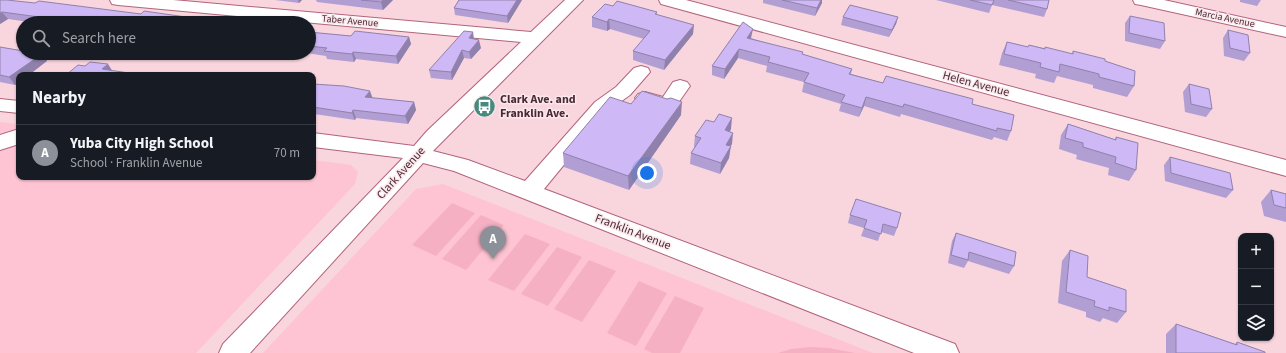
<!DOCTYPE html>
<meta charset="utf-8">
<style>
:root{--surface:#171b24;--page:#20242c;--text:#f1f3f6;--muted:#9ea1a6;--line:#363941;--accent:#8c9099}
body{margin:0;font-family:"Source Sans 3",sans-serif;background:var(--page);color:var(--text)}
.controls{position:absolute;right:12px;bottom:12px;display:grid;overflow:hidden;border-radius:8px;box-shadow:0 1px 3px #0004}
.controls button{width:36px;height:36px;display:grid;place-items:center;padding:0;border:0;border-bottom:1px solid var(--line);background:var(--surface);color:var(--text);font:20px sans-serif}
.you{position:absolute;left:647px;top:173px;width:14px;height:14px;margin:-10px;border:3px solid #fff;border-radius:50%;background:#1a73e8;box-shadow:0 0 0 6px #1a73e833}
.badge{display:grid;place-items:center;width:26px;height:26px;border-radius:50%;background:var(--accent);color:#fff;font-size:13px;font-weight:700}
.pin{position:absolute;translate:-50% -33px;filter:drop-shadow(0 1px 2px #0008)}
.pin::after{content:'';position:absolute;top:21px;width:14px;height:12px;background:inherit;clip-path:polygon(0 0,100% 0,50% 100%)}
.list{margin:0;padding:0;list-style:none}
h2{display:flex;justify-content:space-between;align-items:center;height:52px;margin:0;padding:0 16px;font-size:17px}
h2 small{font-size:13px;font-weight:400;color:var(--muted)}
.list li{display:grid;grid-template-columns:26px 1fr auto;gap:12px;align-items:center;box-sizing:border-box;height:56px;padding:0 16px;border-top:1px solid var(--line)}
.list b{display:block;font-size:15px;white-space:nowrap}
.list p{margin:0;font-size:13px;white-space:nowrap;color:var(--muted)}
.list em{font-size:13px;font-style:normal;color:var(--muted)}
.icon{flex:none;width:22px;height:22px;fill:none;stroke:currentColor;stroke-width:2;stroke-linecap:round;stroke-linejoin:round}
.map{position:relative;flex:none;width:1286px;height:353px;overflow:hidden}
.search{position:absolute;background:var(--surface);box-shadow:0 1px 3px #0004;left:16px;top:16px;width:300px;height:44px;display:flex;align-items:center;gap:10px;box-sizing:border-box;padding:0 14px;border-radius:22px;color:var(--muted);font-size:15px}
.panel{position:absolute;background:var(--surface);box-shadow:0 1px 3px #0004;left:16px;top:72px;width:300px;height:108px;border-radius:8px}
.map>svg:first-child{display:block}
.built{fill:#fec4d3}
.green{fill:#f6b0c4}
.lines{fill:none;stroke-linecap:round;stroke-linejoin:round}
.minor-casing{stroke:#b2647c;stroke-width:2}
.minor{fill:#fff;fill-rule:evenodd}
.wall{fill:#b19ed3}
.shaded-wall{fill:#9081ac}
.building{fill:#ceb8f5;stroke:#9081ac}
.labels{text-anchor:middle;dominant-baseline:central;stroke-width:3;stroke-linejoin:round;paint-order:stroke}
.far-street-label{font-size:10px;fill:#4b2934;stroke:#fae8ec}
.street-label{font-size:12px;fill:#4b2934;stroke:#fae8ec}
.poi-label{font-size:12px;font-weight:bold;fill:#4b2934;stroke:#fae8ec;text-anchor:start}
</style>
<div class="map">
<svg width="1286" height="353" viewBox="0 0 1286 353">
<rect width="100%" height="100%" fill="#f9d5de"/>
<g class="built">
<polygon points="0,122 19,124 19,177 313,177 313,160 351,165 358,172 355,184 196,353 0,353"/>
<polygon points="443,184 873,353 263,353 416,189"/>
</g>
<g class="green">
<polygon points="452,203 475,213 436,256 412,245"/>
<polygon points="481,215 504,225 466,270 442,259"/>
<polygon points="525,234 550,244 514,291 488,280"/>
<polygon points="557,247 582,257 548,306 521,294"/>
<polygon points="589,260 616,271 582,322 554,309"/>
<polygon points="639,281 667,293 636,346 607,333"/>
<polygon points="675,296 704,308 680,353 652,353 644,349"/>
<polygon points="810,347 829,348 855,353 778,353 791,349"/>
</g>
<g class="lines">
<defs>
<g id="minor">
<polygon points="110,0 173,0 531,32 565,0 583,0 433,151 468,160 525,181 595,102 616,87 634,68 641,66 648,68 650,72 630,95 609,110 544,189 955,344 959,353 914,353 454,171 423,163 250,353 219,353 223,344 403,158 313,147 313,133 414,146 427,131 521,42 118,5 112,4"/>
<polygon points="659,0 686,0 1286,160 1286,176 661,4"/>
<polygon points="1133,0 1164,0 1286,27 1286,37 1141,5 1135,4"/>
<path d="M680,80L687,82L690,86L674,109C664,112 641,107 635,98L638,94L645,92L663,97L673,82Z"/>
<polygon points="0,99 19,101 19,113 0,111"/>
<polygon points="19,129 19,144 0,150 0,135"/>
</g>
</defs>
<use href="#minor" class="minor-casing"/>
<use href="#minor" class="minor"/>
</g>
<g class="wall">
<polygon points="0,0 196,23 36,23 8,19 0,24"/>
<polygon points="275,0 302,0 299,3"/>
<polygon points="316,0 393,0 383,10 317,2"/>
<polygon points="459,0 522,0 508,23 455,15 454,8"/>
<polygon points="763,0 822,0 822,3 815,16 763,3"/>
<polygon points="936,0 1049,0 1047,9 1044,17 992,5 989,13"/>
<polygon points="1240,0 1261,0 1257,6 1240,2"/>
<polygon points="613,6 657,12 657,15 693,34 664,70 633,60 633,51 644,39 610,29 607,31 592,27 592,17"/>
<polygon points="1130,16 1165,41 1160,49 1125,41 1125,23"/>
<polygon points="843,17 898,17 896,24 889,37 841,25"/>
<polygon points="1228,30 1250,53 1244,61 1224,56 1223,38"/>
<polygon points="309,32 351,36 409,37 411,44 398,64 356,59 354,62 327,59 326,56 307,53 309,53"/>
<polygon points="751,38 803,55 852,69 851,74 883,83 972,104 1011,131 1007,141 994,137 992,140 901,114 900,117 864,106 859,117 839,111 841,104 802,92 804,82 766,72 767,66 738,58 724,79 712,75 712,66"/>
<polygon points="474,39 481,48 471,59 464,58 452,80 431,78 429,70"/>
<polygon points="1007,42 1028,47 1029,45 1072,54 1073,51 1105,61 1134,86 1127,97 1093,88 1093,85 1057,76 1054,83 1035,78 1036,74 999,65 1002,53"/>
<polygon points="0,47 42,54 47,61 19,75 19,82 15,85 0,82"/>
<polygon points="313,84 372,98 414,102 416,110 408,124 356,118 355,120 321,115 313,114"/>
<polygon points="1189,84 1212,109 1206,117 1185,112 1183,92"/>
<polygon points="631,104 681,115 629,190 564,167 563,153"/>
<polygon points="1068,124 1115,140 1116,137 1136,170 1129,181 1108,175 1109,168 1076,159 1077,155 1059,149 1061,135"/>
<polygon points="731,129 730,131 732,144 730,146 729,158 720,174 690,164 691,153 695,147 694,147 695,136"/>
<polygon points="1170,157 1233,190 1226,198 1165,181 1164,165"/>
<polygon points="1271,190 1286,194 1286,222 1264,216 1261,202"/>
<polygon points="850,215 897,228 894,236 881,232 878,241 861,236 864,228 848,223"/>
<polygon points="956,233 1014,266 1009,274 968,261 964,268 948,263 952,241"/>
<polygon points="1070,250 1087,277 1126,312 1117,323 1103,318 1100,322 1086,317 1086,312 1058,303 1062,261"/>
<polygon points="1176,324 1235,344 1237,342 1265,353 1166,353 1166,334"/>
</g>
<g class="shaded-wall">
<polygon points="298,0 302,0 299,3"/>
<polygon points="383,0 393,0 383,10 381,2"/>
<polygon points="517,0 522,0 508,23 507,16"/>
<polygon points="821,0 822,0 822,3 815,16 817,8"/>
<polygon points="2,12 8,19 0,24 0,13"/>
<polygon points="898,17 896,24 889,37 892,30"/>
<polygon points="193,18 196,23 187,23"/>
<polygon points="609,19 610,29 607,31 607,22"/>
<polygon points="694,25 693,34 664,70 665,60"/>
<polygon points="753,29 751,38 746,47 747,38"/>
<polygon points="473,32 474,39 469,38"/>
<polygon points="409,37 411,44 398,64 396,56"/>
<polygon points="479,40 481,48 471,59 469,52"/>
<polygon points="739,49 738,58 724,79 725,69"/>
<polygon points="462,50 464,58 452,80 451,72"/>
<polygon points="353,52 356,59 354,62 352,54"/>
<polygon points="42,54 47,61 29,75 19,75 19,82 15,85 9,77"/>
<polygon points="108,64 113,72 102,69"/>
<polygon points="370,91 373,99 365,97"/>
<polygon points="866,97 864,106 859,117 862,108"/>
<polygon points="414,102 416,110 408,124 405,116"/>
<polygon points="682,102 681,115 629,190 628,176"/>
<polygon points="353,110 356,118 355,120 352,113"/>
<polygon points="732,118 731,129 724,141 725,130"/>
<polygon points="733,133 732,144 724,156 726,145"/>
<polygon points="731,146 729,158 720,174 721,163"/>
</g>
<g class="building">
<polygon points="0,0 7,0 35,3 39,1 141,14 144,11 193,18 187,23 57,23 61,20 2,12 0,13"/>
<polygon points="361,0 383,0 381,2"/>
<polygon points="459,0 517,0 507,16 454,8"/>
<polygon points="782,0 821,0 817,8"/>
<polygon points="970,0 994,0 992,5"/>
<polygon points="1008,0 1049,0 1047,9"/>
<polygon points="617,1 657,12 655,14 694,25 665,60 633,51 650,31 609,19 607,22 592,17 605,4 613,6"/>
<polygon points="850,5 898,17 892,30 843,17"/>
<polygon points="1130,16 1164,23 1165,41 1129,33"/>
<polygon points="223,20 245,23 219,23"/>
<polygon points="743,22 753,29 747,38 803,52 802,54 852,69 849,74 883,83 886,76 973,99 972,104 1014,115 1011,131 997,128 997,131 904,104 903,107 866,97 862,108 841,102 845,95 804,82 809,73 768,62 770,57 739,49 725,69 712,66"/>
<polygon points="1228,30 1248,35 1250,53 1230,48"/>
<polygon points="355,31 409,37 396,56 353,52 352,54 324,51 327,48 309,46 309,32 351,36"/>
<polygon points="464,31 473,32 469,38 479,40 469,52 462,50 451,72 429,70"/>
<polygon points="1007,42 1028,47 1029,45 1045,49 1045,47 1073,54 1073,51 1105,59 1105,61 1135,71 1134,86 1099,77 1099,74 1060,64 1059,72 1040,67 1041,63 1004,54"/>
<polygon points="0,47 23,51 23,53 42,54 9,77 0,75"/>
<polygon points="90,62 108,64 102,69 129,73 126,75 66,75 78,65 85,66"/>
<polygon points="178,73 189,75 176,75"/>
<polygon points="313,84 344,86 370,91 365,97 414,102 405,116 353,110 352,113 313,107"/>
<polygon points="1189,84 1209,89 1212,109 1191,104"/>
<polygon points="642,91 667,99 671,98 682,102 628,176 563,153 610,97 631,104"/>
<polygon points="719,114 732,118 725,130 733,133 726,145 731,146 721,163 691,153 701,138 695,136 706,120 714,122"/>
<polygon points="1068,124 1116,140 1116,137 1138,143 1136,170 1115,163 1116,157 1083,147 1083,143 1065,138"/>
<polygon points="1170,157 1230,173 1233,190 1171,173"/>
<polygon points="1271,190 1286,194 1286,208 1274,205"/>
<polygon points="856,199 901,213 897,228 883,224 881,234 864,228 867,220 850,215"/>
<polygon points="956,233 1016,252 1014,266 969,252 968,260 951,255"/>
<polygon points="1070,250 1088,256 1087,277 1126,290 1126,312 1109,307 1109,311 1094,306 1095,301 1066,292"/>
<polygon points="1176,324 1237,345 1237,342 1265,352 1265,353 1176,353"/>
</g>
<defs>
<symbol id="bus-disc" viewBox="-11 -11 22 22"><circle r="9.5" fill="#468a7e" stroke="#fae8ec"/><path d="M-5-6H5V4H4V6H2V4H-2V6H-4V4H-5ZM-3.5-4V0h7V-4ZM-3.5 1.2v1.5H-2V1.2ZM2 1.2v1.5H3.5V1.2Z" fill="#fff"/></symbol>
</defs>
<g fill-rule="evenodd">
<use href="#bus-disc" x="472" y="94" width="25" height="25"/>
</g>
<g class="labels">
<g class="far-street-label">
<text transform="translate(1225 18) rotate(12)">Marcia Avenue</text>
<text transform="translate(350 21) rotate(5)">Taber Avenue</text>
</g>
<g class="street-label">
<text transform="translate(976 84) rotate(15)">Helen Avenue</text>
<text transform="translate(401 173) rotate(-48)">Clark Avenue</text>
<text transform="translate(633 232) rotate(21)">Franklin Avenue</text>
</g>
<g class="poi-label">
<text x="500" y="99">Clark Ave. and<tspan x="500" dy="14">Franklin Ave.</tspan></text>
</g>
</g>
</svg>
<div class="controls">
<button>+</button>
<button>−</button>
<button><svg class="icon" aria-label="layers" viewBox="0 0 24 24"><path d="M12 4l9 5-9 5-9-5zM3 14l9 5 9-5"/></svg></button>
</div>
<div class="you"></div>
<div class="pin badge" style="left:493px;top:259px">A</div>
<div class="search"><svg class="icon" aria-label="search" viewBox="0 0 24 24"><circle cx="10" cy="10" r="6"/><path d="M15 15l6 6"/></svg>Search here</div>
<section class="panel">
<h2>Nearby<small></small></h2>
<ul class="list">
<li><span class="badge">A</span><div><b>Yuba City High School</b><p>School · Franklin Avenue</p></div><em>70 m</em></li>
</ul>
</section>
</div>
